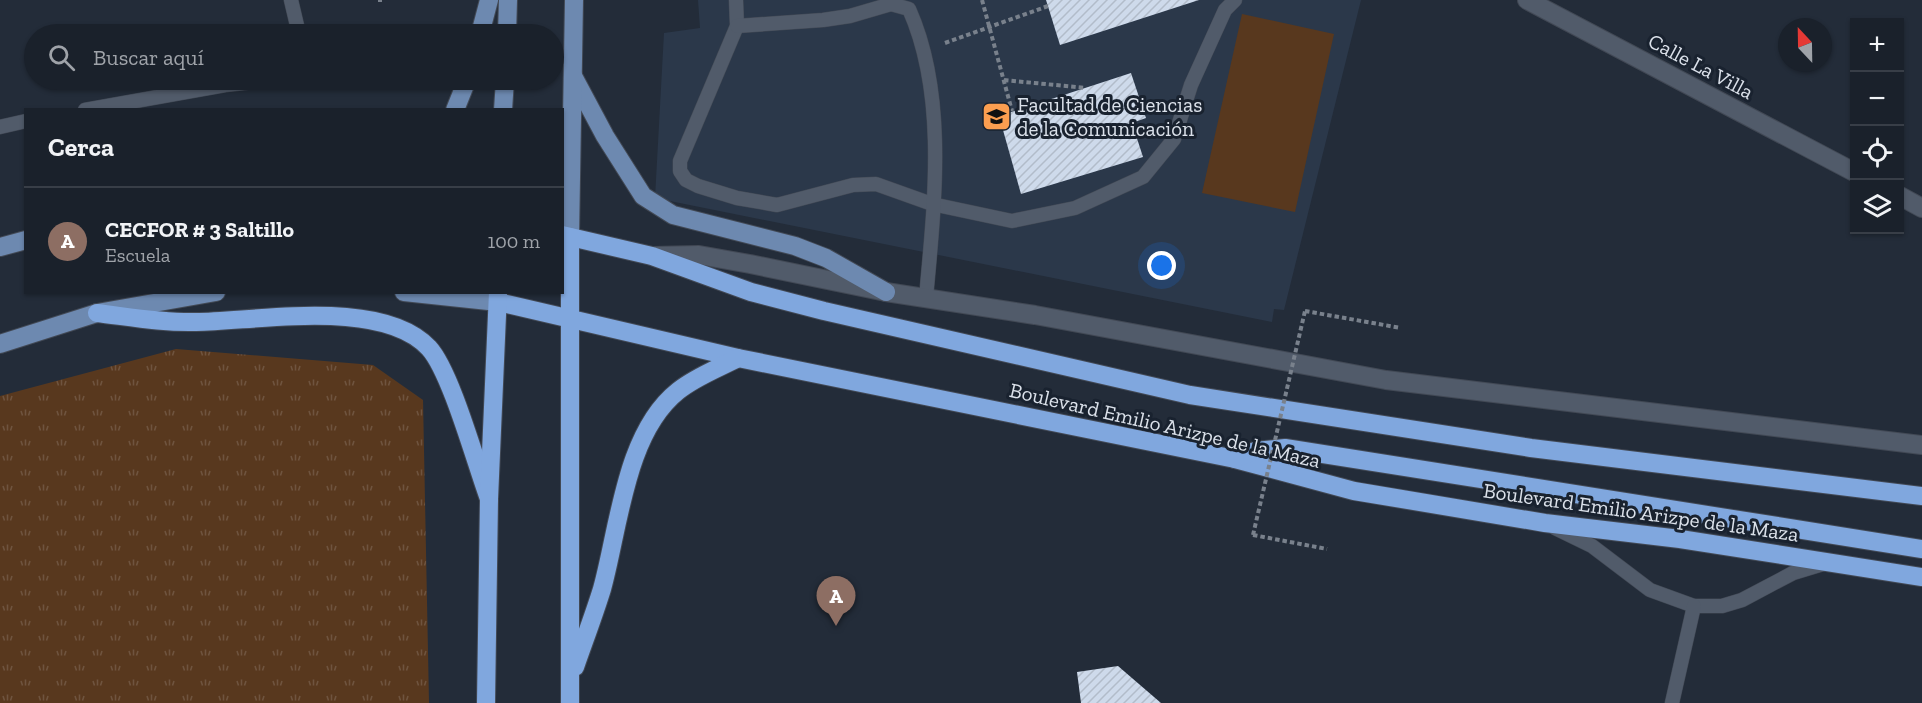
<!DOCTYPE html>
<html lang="es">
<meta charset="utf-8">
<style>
:root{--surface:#1a212b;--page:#232933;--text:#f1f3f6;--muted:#9fa3a9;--line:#383e47;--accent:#fb9e50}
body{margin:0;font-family:"Zilla Slab",serif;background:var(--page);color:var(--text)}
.controls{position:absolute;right:18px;top:18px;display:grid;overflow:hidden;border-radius:0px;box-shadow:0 2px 4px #0004}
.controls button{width:54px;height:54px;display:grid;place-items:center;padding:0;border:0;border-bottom:2px solid var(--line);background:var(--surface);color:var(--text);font:30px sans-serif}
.compass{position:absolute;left:1778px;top:18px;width:54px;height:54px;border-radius:50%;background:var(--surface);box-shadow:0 2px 4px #0004;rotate:338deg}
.you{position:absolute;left:1162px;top:266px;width:21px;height:21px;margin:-15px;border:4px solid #fff;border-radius:50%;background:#1a73e8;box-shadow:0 0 0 9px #1a73e833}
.badge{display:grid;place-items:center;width:39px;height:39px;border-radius:50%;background:var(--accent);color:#fff;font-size:20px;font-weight:700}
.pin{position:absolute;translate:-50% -50px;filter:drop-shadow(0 2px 3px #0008)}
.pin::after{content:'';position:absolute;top:32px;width:21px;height:18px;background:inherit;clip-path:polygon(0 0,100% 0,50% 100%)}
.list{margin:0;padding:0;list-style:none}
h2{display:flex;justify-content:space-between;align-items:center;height:78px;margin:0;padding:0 24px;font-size:26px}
h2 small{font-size:20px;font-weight:400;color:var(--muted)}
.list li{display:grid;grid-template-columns:39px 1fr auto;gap:18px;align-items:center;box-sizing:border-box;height:108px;padding:0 24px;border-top:2px solid var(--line)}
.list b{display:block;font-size:22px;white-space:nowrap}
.list p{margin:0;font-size:20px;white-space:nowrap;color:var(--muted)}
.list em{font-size:20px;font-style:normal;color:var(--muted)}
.icon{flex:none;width:33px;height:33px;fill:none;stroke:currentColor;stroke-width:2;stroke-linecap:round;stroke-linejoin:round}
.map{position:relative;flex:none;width:1922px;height:703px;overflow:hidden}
.search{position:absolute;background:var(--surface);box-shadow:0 2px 4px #0004;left:24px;top:24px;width:540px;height:66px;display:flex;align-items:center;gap:15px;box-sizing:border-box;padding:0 21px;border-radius:33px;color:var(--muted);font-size:22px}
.panel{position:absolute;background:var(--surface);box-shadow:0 2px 4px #0004;left:24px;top:108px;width:540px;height:186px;border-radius:0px}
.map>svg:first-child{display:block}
.built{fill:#2b384a}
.grass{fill:url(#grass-tufts)}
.green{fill:#58381e}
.building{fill:url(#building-hatch)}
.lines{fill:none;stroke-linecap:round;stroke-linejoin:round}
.lane-casing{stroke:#424955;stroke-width:15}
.street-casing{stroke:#424955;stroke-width:20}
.secondary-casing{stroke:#424955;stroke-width:20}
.primary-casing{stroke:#424955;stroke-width:20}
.highway-casing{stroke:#424955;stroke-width:20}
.path{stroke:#79818c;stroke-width:4;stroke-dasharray:4.5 3;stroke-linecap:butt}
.lane{stroke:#515b6a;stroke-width:14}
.street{stroke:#515b6a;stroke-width:18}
.secondary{stroke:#515b6a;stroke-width:18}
.primary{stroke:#6d89b0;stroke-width:18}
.highway{stroke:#80a7de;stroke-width:18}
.path-bridge{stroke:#79818c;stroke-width:4;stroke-dasharray:4.5 3;stroke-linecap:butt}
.labels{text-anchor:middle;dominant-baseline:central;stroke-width:6;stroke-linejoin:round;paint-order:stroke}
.street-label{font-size:21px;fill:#dbe1ea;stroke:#19222f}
.poi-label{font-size:21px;fill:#dbe1ea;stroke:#19222f;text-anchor:start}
</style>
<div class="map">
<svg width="1922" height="703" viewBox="0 0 1922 703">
<defs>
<pattern id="grass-tufts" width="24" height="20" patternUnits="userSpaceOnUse" patternTransform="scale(1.5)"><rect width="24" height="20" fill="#58381e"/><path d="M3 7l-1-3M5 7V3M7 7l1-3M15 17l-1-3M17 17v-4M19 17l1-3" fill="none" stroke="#6f543f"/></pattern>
<pattern id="building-hatch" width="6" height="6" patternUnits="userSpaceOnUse" patternTransform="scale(1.5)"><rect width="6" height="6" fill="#cedaeb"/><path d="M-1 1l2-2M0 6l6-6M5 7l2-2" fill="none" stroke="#b2bcca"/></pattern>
</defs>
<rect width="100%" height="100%" fill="#232c39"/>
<polygon class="built" points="698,0 1361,0 1284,310 1274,309 1272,322 655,198 664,33 700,28"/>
<polygon class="grass" points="176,349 373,365 423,400 429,703 0,703 0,396"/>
<polygon class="green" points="1242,14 1334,34 1295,212 1202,193"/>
<g class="building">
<polygon points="1046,0 1199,0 1060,45"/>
<polygon points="1131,73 1146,118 1132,123 1143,157 1021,194 999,116"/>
<polygon points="1118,666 1161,703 1081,703 1077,672"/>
</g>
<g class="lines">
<defs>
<g id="lane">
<polyline points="291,0 299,34"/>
<polyline points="736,0 737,26 680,161 680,171 686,180 698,186 737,198 777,205 853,185 876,184 932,204 1012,221 1075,208 1143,177 1174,139 1191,85 1225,10 1235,0"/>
<path d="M737,26L823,20L850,16L891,4L909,9C948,96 934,207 926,298"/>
<polyline points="85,110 225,85 273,80"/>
<polyline points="0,127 26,121"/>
<polyline points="1555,528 1592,546 1650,590 1694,606 1722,606 1742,600 1793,573 1826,563"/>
<polyline points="1672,703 1694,606"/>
</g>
<g id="street">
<polyline points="1527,0 1854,172"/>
<polyline points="1900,196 1922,208"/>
</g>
<polyline id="secondary" points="652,256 699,255 750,264 886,292 1035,315 1386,380 1922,445"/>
<g id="primary">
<polyline points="480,34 489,0"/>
<polyline points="507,34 508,0"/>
<polyline points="573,76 605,136 643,196 673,215 795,246 826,258 886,292"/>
<polyline points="455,110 467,80"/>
<polyline points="503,110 505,80"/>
<polyline points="570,237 574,0"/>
<polyline points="0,247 26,240"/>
<polyline points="404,292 498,302"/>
<polyline points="0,344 97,313 216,292"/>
</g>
<g id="highway">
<polyline points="562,235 652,256 751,292 824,311 1190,395 1531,448 1922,496"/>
<polyline points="498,302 738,358 1235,459 1354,491 1545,523 1680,539 1922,577"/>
<path d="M97,313C130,317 163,323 196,322C260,321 382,298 429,348C451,372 476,464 489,499"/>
<polyline points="1235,459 1255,451 1285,448 1922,549"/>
<path d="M575,667C584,641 594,615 602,589C619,528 625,433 678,391C695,377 719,368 738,358"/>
<polyline points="486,703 489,499 498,292"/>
<polyline points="570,703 570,237"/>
</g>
</defs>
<use href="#lane" class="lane-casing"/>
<use href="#street" class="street-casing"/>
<use href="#secondary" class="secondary-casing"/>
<use href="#primary" class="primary-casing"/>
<use href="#highway" class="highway-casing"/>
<g class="path">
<polyline points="378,0 382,0"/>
<polyline points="982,0 1012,111"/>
<polyline points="945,43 1048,6"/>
<polyline points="1004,80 1086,88"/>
<polyline points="1305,311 1401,328"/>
<polyline points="1253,535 1327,549"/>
</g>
<use href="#lane" class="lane"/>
<use href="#street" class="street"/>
<use href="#secondary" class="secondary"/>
<use href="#primary" class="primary"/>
<use href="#highway" class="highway"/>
<polyline class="path-bridge" points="1253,535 1305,311"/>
</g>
<defs>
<symbol id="university-square" viewBox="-11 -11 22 22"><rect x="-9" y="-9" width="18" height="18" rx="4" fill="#fb9e50" stroke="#19222f"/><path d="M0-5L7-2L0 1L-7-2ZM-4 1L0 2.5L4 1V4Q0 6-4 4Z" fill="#111"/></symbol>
</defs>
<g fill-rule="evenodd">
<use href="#university-square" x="980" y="100" width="33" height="33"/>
</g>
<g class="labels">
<g class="street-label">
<text transform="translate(1701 66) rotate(28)">Calle La Villa</text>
<text transform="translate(1165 425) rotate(13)">Boulevard Emilio Arizpe de la Maza</text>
<text transform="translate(1641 512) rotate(8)">Boulevard Emilio Arizpe de la Maza</text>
</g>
<g class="poi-label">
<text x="1017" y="104">Facultad de Ciencias<tspan x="1017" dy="24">de la Comunicación</tspan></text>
</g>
</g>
</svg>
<div class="controls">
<button>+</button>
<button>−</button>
<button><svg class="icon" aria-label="locate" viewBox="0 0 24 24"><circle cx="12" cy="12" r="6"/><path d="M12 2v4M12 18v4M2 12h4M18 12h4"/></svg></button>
<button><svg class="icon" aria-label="layers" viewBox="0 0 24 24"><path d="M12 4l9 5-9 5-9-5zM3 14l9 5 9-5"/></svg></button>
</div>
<svg class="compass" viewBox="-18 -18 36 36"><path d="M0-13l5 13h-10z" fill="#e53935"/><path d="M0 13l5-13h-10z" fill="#9fa3a9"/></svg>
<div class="you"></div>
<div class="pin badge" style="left:836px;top:626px;background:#8d6e63">A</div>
<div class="search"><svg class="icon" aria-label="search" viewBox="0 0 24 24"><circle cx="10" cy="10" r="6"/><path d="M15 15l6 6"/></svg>Buscar aquí</div>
<section class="panel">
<h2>Cerca<small></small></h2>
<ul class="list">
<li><span class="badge" style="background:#8d6e63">A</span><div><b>CECFOR # 3 Saltillo</b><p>Escuela</p></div><em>100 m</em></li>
</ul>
</section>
</div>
